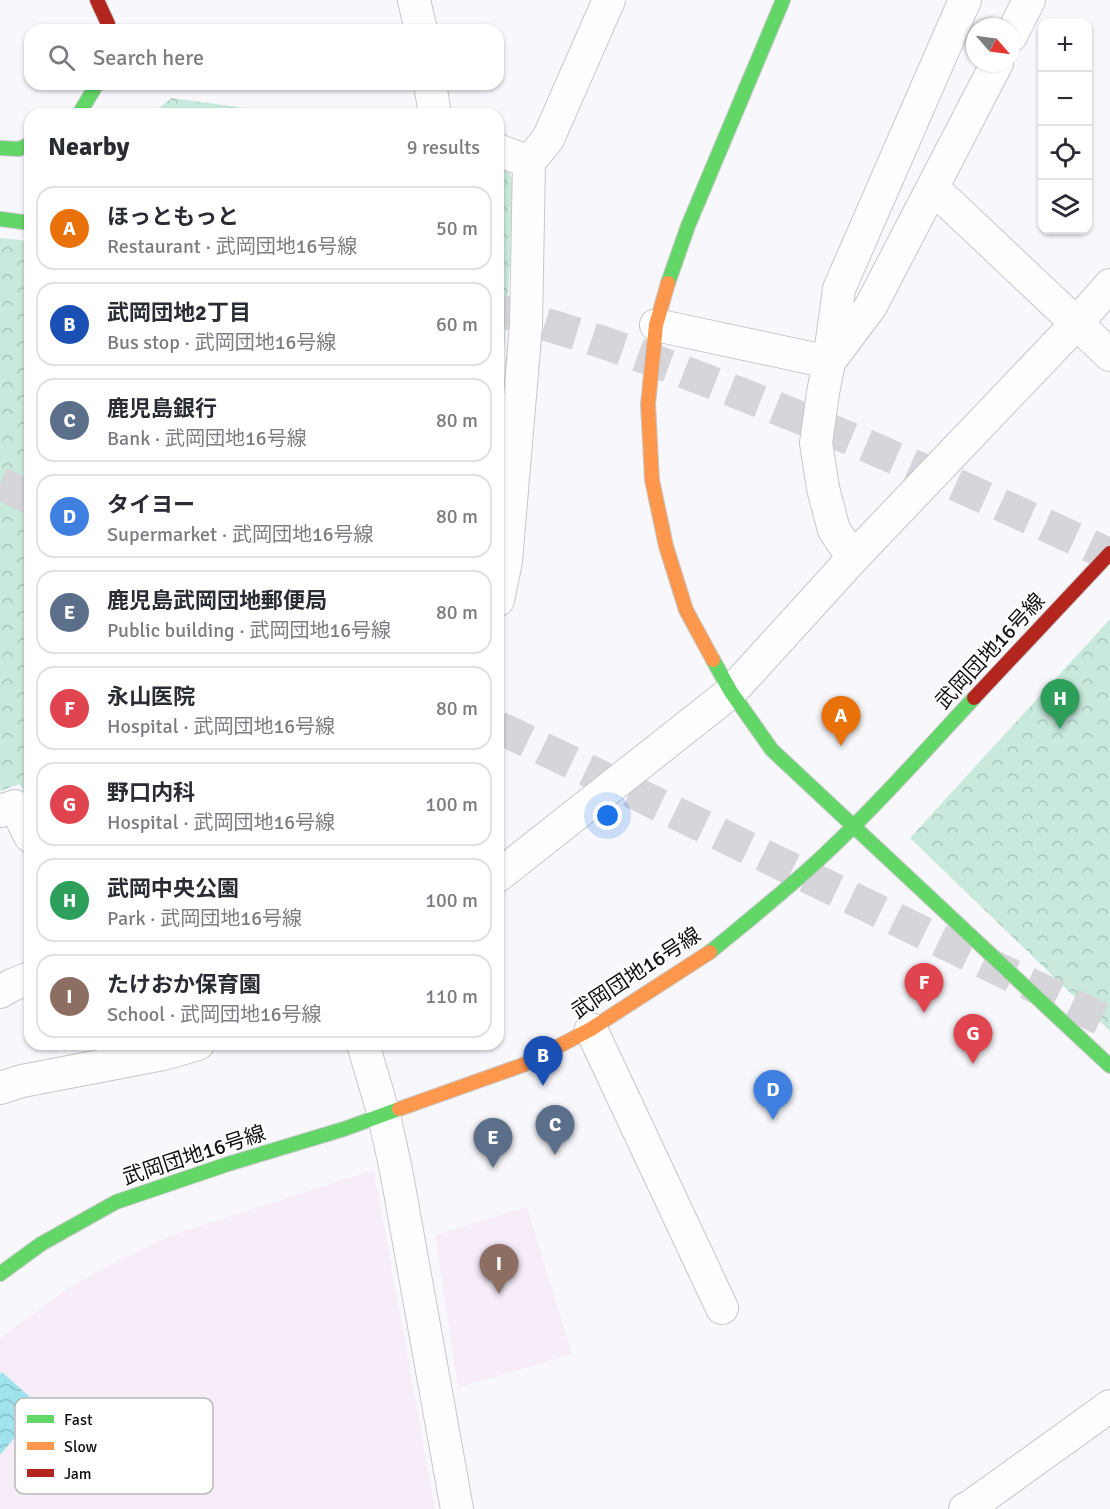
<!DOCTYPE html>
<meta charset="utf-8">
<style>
:root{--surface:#fff;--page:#f2f2f3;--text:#2b2b33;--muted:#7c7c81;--line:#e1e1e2;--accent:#b45309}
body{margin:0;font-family:Signika,"Noto Sans JP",sans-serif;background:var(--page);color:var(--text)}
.controls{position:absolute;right:18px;top:18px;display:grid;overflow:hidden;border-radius:12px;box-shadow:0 2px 4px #0004}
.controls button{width:54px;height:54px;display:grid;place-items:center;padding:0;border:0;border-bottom:2px solid var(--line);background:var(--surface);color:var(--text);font:30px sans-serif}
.compass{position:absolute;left:966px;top:18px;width:54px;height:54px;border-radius:50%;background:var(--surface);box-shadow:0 2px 4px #0004;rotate:118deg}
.you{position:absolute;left:608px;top:816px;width:21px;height:21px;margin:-15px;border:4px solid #fff;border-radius:50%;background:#1a73e8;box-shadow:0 0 0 9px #1a73e833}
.badge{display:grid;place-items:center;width:39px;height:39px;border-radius:50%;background:var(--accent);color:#fff;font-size:20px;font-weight:700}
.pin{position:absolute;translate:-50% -50px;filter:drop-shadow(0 2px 3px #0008)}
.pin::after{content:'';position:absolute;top:32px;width:21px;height:18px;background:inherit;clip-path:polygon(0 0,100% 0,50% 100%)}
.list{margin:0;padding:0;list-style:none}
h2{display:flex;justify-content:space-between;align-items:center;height:78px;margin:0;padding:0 24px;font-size:26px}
h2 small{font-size:20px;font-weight:400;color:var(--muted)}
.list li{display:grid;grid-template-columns:39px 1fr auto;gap:18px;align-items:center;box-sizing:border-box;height:84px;margin:0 12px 12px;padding:0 12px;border:2px solid var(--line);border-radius:18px}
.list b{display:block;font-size:22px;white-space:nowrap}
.list p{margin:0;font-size:20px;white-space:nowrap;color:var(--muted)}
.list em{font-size:20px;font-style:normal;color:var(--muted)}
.icon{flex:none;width:33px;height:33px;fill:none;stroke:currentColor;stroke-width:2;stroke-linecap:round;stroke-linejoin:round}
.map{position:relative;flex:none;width:1110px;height:1509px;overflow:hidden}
.search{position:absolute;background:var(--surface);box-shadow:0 2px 4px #0004;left:24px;top:24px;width:480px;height:66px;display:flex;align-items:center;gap:15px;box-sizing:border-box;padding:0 21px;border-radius:18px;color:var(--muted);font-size:22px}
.panel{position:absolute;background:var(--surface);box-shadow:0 2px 4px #0004;left:24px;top:108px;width:480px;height:942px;border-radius:18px}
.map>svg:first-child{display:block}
.education{fill:#f6edf9}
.forest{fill:url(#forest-crowns)}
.water{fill:url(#water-waves)}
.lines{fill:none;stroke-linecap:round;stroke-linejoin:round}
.highway-tunnel{stroke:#d5d5da;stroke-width:33;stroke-dasharray:33 16;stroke-linecap:butt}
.street-casing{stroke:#c7c7ca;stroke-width:34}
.fast-casing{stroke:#c7c7ca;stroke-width:16}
.slow-casing{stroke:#c7c7ca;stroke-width:16}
.jam-casing{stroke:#c7c7ca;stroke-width:16}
.street{stroke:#fefeff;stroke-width:32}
.fast{stroke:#63d668;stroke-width:14}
.slow{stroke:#ff974d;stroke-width:14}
.jam{stroke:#b3261e;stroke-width:14}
.labels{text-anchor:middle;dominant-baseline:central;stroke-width:4.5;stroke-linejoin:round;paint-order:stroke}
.street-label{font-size:21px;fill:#121216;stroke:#fff}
.key{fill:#fff;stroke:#b8b8b9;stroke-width:1.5}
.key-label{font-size:16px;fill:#121216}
</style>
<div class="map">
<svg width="1110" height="1509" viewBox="0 0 1110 1509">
<defs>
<pattern id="forest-crowns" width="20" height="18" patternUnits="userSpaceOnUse" patternTransform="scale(1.5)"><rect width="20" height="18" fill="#c8e9dc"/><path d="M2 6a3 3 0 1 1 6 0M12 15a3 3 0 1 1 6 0" fill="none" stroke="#abc7bc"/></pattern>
<pattern id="water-waves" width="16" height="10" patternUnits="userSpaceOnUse" patternTransform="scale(1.5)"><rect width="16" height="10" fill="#a0e3ed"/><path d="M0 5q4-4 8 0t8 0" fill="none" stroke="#89c2ca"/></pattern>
</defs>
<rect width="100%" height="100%" fill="#f7f7fc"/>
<g class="education">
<polygon points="374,1170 435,1509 0,1509 0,1338 70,1287 117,1261 172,1235"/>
<polygon points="527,1207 572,1354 458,1388 435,1235"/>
</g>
<g class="forest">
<polygon points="172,98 289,114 151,114"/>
<polygon points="498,166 509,171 515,187 498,443"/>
<polygon points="0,238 30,241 30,802 20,784 0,791"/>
<polygon points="1110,619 1110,1031 910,838"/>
</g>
<polygon class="water" points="2,1372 41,1407 0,1455 0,1374"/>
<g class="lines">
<g class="highway-tunnel">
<path d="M498,310C538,322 580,334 619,348C787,408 949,480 1110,555"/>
<polyline points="0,483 30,498"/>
<polyline points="498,727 1110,1023"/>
</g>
<defs>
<g id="street">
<polyline points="414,0 421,30"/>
<polyline points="1011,36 1029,0"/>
<polyline points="430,84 435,114"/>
<polyline points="498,150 529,162 548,139 609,0"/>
<polyline points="933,188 1110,355"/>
<polyline points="656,325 829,362 839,289 965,0"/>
<polyline points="853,558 834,530 823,488 816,443 823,393 829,362 871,306 997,63"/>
<polyline points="498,600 506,561 526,325 529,162"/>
<polyline points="0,811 15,806 30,836"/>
<polyline points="498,876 731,692 853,558 1076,324 1110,285"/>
<polyline points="0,992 12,985 30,978"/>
<polyline points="591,1029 722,1308"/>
<polyline points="363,1044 384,1115 396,1170 457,1509"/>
<polyline points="0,1088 22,1081 163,1054 198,1044"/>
<polyline points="965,1509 971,1506 1110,1406"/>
</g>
<g id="fast">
<polyline points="79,114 97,84"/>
<polyline points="0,148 19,149 30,144"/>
<polyline points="0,219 30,223"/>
<polyline points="668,283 688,226 783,0"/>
<polyline points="713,660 731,692 772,750 1110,1066"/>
<path d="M710,952C749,920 788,889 825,854C877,805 925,751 974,698"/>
<polyline points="0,1274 41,1244 116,1202 228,1164 344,1129 399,1109"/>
</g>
<g id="slow">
<polyline points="668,283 656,325 648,404 652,480 666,546 686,610 713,660"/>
<polyline points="399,1109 523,1065 591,1029 710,952"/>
</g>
<g id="jam">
<polyline points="97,0 108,24 107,30"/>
<polyline points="974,698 1110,553"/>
</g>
</defs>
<use href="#street" class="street-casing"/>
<use href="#fast" class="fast-casing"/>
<use href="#slow" class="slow-casing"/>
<use href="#jam" class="jam-casing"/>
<use href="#street" class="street"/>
<use href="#fast" class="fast"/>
<use href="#slow" class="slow"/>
<use href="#jam" class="jam"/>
</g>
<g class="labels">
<g class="street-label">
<text transform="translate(990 651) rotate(-47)">武岡団地16号線</text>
<text transform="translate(636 973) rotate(-33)">武岡団地16号線</text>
<text transform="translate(194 1155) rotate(-18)">武岡団地16号線</text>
</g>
</g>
<rect x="15" y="1398" width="198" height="96" rx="9" class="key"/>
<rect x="27" y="1415" width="27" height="8" fill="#63d668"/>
<rect x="27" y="1442" width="27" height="8" fill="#ff974d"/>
<rect x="27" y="1469" width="27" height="8" fill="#b3261e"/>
<g class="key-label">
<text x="64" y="1425">Fast</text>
<text x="64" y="1452">Slow</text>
<text x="64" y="1479">Jam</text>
</g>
</svg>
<div class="controls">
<button>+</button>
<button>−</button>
<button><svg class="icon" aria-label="locate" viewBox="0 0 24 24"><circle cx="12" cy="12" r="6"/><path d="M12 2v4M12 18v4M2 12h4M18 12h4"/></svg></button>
<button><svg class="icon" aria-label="layers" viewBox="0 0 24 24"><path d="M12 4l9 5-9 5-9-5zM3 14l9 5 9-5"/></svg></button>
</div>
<svg class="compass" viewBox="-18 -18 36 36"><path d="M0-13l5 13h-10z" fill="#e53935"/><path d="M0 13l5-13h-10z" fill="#7c7c81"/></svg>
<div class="you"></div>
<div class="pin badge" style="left:841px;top:746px;background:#e8710a">A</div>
<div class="pin badge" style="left:543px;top:1086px;background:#1a4fb4">B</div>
<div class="pin badge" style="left:555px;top:1155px;background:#5c6f8a">C</div>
<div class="pin badge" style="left:773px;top:1120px;background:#3f7fe0">D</div>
<div class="pin badge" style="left:493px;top:1168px;background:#5c6f8a">E</div>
<div class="pin badge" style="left:924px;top:1013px;background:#e0444e">F</div>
<div class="pin badge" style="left:973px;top:1064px;background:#e0444e">G</div>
<div class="pin badge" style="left:1060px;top:729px;background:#2e9e5b">H</div>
<div class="pin badge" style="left:499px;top:1294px;background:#8d6e63">I</div>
<div class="search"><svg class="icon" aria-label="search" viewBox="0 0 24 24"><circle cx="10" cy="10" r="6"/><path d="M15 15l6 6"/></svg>Search here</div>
<section class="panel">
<h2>Nearby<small>9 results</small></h2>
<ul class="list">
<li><span class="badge" style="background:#e8710a">A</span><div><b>ほっともっと</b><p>Restaurant · 武岡団地16号線</p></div><em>50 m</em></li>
<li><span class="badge" style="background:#1a4fb4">B</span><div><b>武岡団地2丁目</b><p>Bus stop · 武岡団地16号線</p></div><em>60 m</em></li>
<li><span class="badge" style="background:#5c6f8a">C</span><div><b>鹿児島銀行</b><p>Bank · 武岡団地16号線</p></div><em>80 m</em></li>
<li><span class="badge" style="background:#3f7fe0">D</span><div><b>タイヨー</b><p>Supermarket · 武岡団地16号線</p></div><em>80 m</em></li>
<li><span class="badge" style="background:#5c6f8a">E</span><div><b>鹿児島武岡団地郵便局</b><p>Public building · 武岡団地16号線</p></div><em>80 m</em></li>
<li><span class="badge" style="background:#e0444e">F</span><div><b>永山医院</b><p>Hospital · 武岡団地16号線</p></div><em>80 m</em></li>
<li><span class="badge" style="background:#e0444e">G</span><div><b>野口内科</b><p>Hospital · 武岡団地16号線</p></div><em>100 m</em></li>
<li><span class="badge" style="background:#2e9e5b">H</span><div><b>武岡中央公園</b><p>Park · 武岡団地16号線</p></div><em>100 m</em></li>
<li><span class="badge" style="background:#8d6e63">I</span><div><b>たけおか保育園</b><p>School · 武岡団地16号線</p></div><em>110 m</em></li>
</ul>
</section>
</div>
